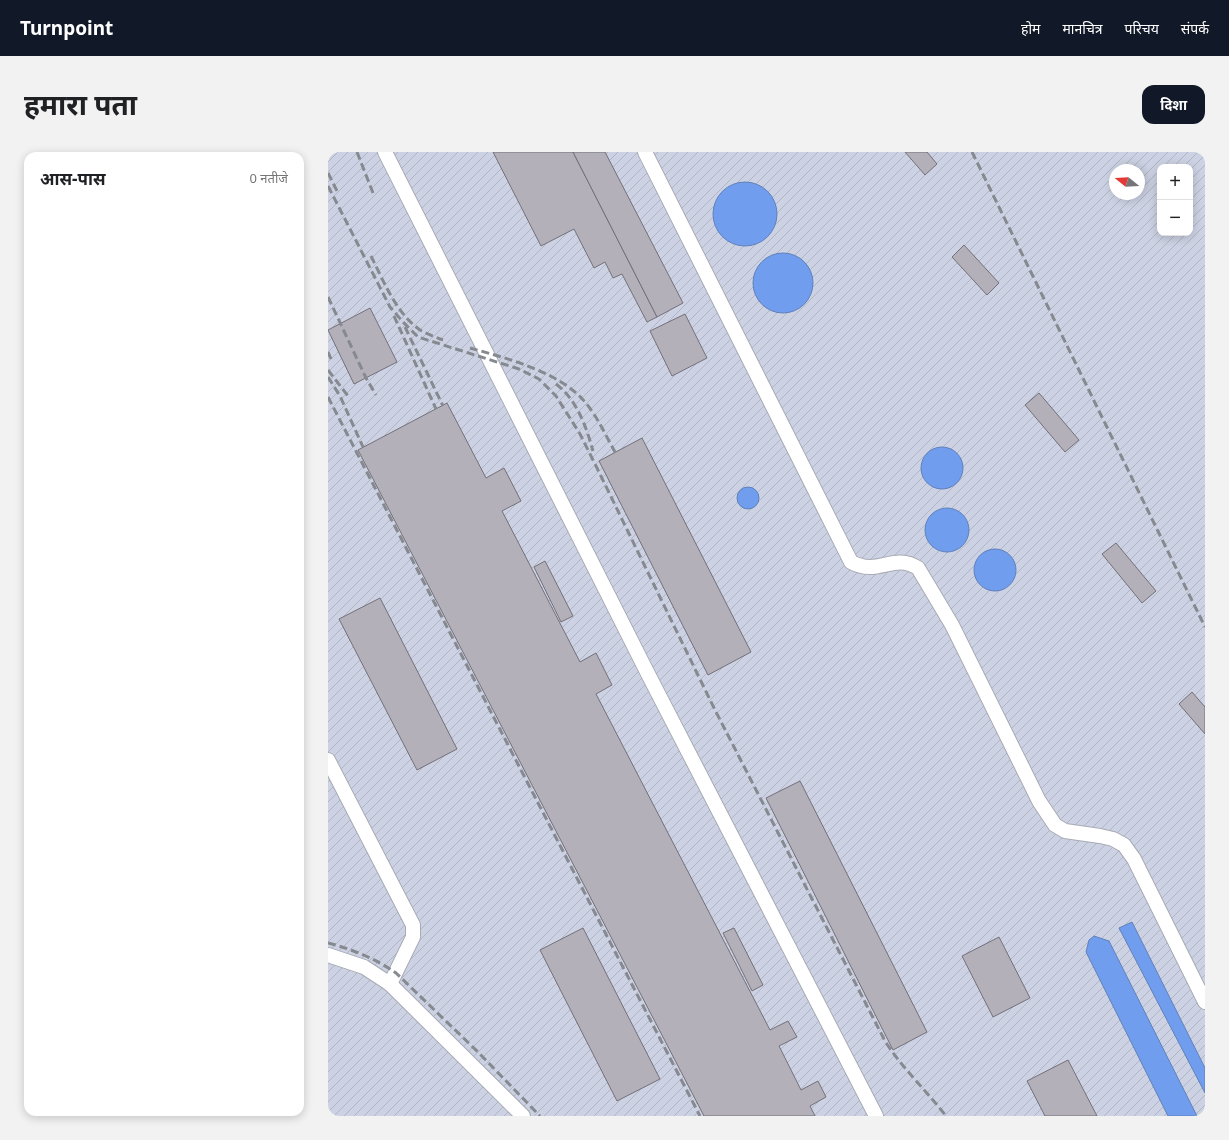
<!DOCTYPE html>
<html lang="hi">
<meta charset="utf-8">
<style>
:root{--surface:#fff;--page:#f2f2f2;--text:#202124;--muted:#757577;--line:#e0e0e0;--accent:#111827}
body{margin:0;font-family:"Noto Sans","Noto Sans Devanagari",sans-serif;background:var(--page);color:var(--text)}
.controls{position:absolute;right:12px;top:12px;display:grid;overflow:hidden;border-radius:8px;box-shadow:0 2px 10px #0003}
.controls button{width:36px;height:36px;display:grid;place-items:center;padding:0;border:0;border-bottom:1px solid var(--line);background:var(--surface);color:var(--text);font:20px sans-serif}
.compass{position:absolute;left:781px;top:12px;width:36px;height:36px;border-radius:50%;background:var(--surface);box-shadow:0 2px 10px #0003;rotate:288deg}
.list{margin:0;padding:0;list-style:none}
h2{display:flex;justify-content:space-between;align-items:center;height:52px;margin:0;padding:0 16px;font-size:17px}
h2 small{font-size:13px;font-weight:400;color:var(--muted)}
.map{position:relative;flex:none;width:877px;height:964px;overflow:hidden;border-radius:12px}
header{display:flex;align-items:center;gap:24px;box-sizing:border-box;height:56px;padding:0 20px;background:var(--accent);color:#fff}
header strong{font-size:19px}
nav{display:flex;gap:22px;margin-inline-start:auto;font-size:14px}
.intro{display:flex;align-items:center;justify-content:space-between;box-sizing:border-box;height:96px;padding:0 24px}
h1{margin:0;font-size:28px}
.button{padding:10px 18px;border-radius:12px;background:var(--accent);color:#fff;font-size:14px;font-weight:700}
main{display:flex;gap:24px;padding:0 24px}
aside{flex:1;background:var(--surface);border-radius:12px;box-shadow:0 2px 10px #0003}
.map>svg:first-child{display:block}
.industrial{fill:url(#industrial-furrows);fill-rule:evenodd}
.water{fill:#709ded;stroke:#6080b9}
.building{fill:#b3b0ba;stroke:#737079}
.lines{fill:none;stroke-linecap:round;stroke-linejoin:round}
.minor-casing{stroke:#a8abb5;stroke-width:16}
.minor{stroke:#fff;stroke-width:14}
.rail{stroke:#86898f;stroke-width:3;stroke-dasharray:8 4;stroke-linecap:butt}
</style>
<header>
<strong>Turnpoint</strong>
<nav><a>होम</a><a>मानचित्र</a><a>परिचय</a><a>संपर्क</a></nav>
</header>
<div class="intro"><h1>हमारा पता</h1><a class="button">दिशा</a></div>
<main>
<aside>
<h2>आस-पास<small>0 नतीजे</small></h2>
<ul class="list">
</ul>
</aside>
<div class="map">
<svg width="877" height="964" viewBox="0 0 877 964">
<defs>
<pattern id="industrial-furrows" width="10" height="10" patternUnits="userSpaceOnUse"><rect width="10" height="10" fill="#ccd2e3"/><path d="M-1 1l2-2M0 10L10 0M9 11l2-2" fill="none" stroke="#b0b5c4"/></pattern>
</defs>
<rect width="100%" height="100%" fill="#dadee8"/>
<path class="industrial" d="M0,0H877V964H0ZM832,15H862V81H832ZM787,18H811V42H787Z"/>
<g class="water">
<circle cx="417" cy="62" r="32"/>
<circle cx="455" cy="131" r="30"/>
<circle cx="614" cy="316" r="21"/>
<circle cx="420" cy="346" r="11"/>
<circle cx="619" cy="378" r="22"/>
<circle cx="667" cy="418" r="21"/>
<polygon points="804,770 877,916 877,941 791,776"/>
<polygon points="766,784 781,789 869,964 840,964 758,800 761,788"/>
</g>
<g class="building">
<polygon points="165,0 245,0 329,165 319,170 294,122 285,126 277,110 266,116 246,77 213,94"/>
<polygon points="245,0 277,0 355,151 329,165"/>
<polygon points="577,0 599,0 609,12 597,23"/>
<polygon points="636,93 671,131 659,143 624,105"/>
<polygon points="42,156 69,210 26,232 0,178"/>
<polygon points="357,162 379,206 344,224 322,179"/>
<polygon points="711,241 751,288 737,300 697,253"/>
<polygon points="119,251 158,326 176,316 193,349 174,359 252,510 268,501 284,533 268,542 442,878 460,869 469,885 451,894 473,938 490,929 498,945 482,954 487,964 376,964 30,298"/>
<polygon points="314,286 423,500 380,523 271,309"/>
<polygon points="788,391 828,439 814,451 774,402"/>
<polygon points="217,409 245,464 233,470 206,415"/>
<polygon points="52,446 129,597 89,618 11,467"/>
<polygon points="864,540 877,555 877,582 851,552"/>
<polygon points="472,629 599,880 565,898 438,646"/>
<polygon points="255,776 332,927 289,949 212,798"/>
<polygon points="406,776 435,833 424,839 395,781"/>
<polygon points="671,785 702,846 665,865 634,804"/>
<polygon points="740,908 769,964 717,964 699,929"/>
</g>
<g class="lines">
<defs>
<g id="minor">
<polyline points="57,0 318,518 548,964"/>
<path d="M317,0L523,410C551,425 565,400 590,416L624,473L711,649L727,673L737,679L772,684L785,687L796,693L806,707L877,850"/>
<polyline points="0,608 85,773 85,785 62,832"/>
<polyline points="0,803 36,815 62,832 195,964"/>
</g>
</defs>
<use href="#minor" class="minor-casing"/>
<use href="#minor" class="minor"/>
<g class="rail">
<polyline points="29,0 45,41"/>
<polyline points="644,0 877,475"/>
<polyline points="0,21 10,41"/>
<path d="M0,34L62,155L75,170L90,185L191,217L211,227L228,244L252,282L269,316L387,558L557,889C574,916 598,938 618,964"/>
<path d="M43,104C56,130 68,161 92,178C99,182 107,185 115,188"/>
<polyline points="0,145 38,226 48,243"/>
<polyline points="66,164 108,257"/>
<polyline points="77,175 115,254"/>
<path d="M142,196C178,206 232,220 257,250C269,264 278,284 287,300"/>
<polyline points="0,200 3,207"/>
<polyline points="0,218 20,244"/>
<polyline points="0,225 12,244 35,295"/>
<path d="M228,232C249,248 258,274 265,299"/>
<polyline points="0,245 372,964"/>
<path d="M0,791C24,797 48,807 68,821L150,900L212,964"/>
</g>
</g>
</svg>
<div class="controls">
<button>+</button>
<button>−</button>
</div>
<svg class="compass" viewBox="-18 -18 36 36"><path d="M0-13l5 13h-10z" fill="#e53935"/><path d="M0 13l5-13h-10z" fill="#757577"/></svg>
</div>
</main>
